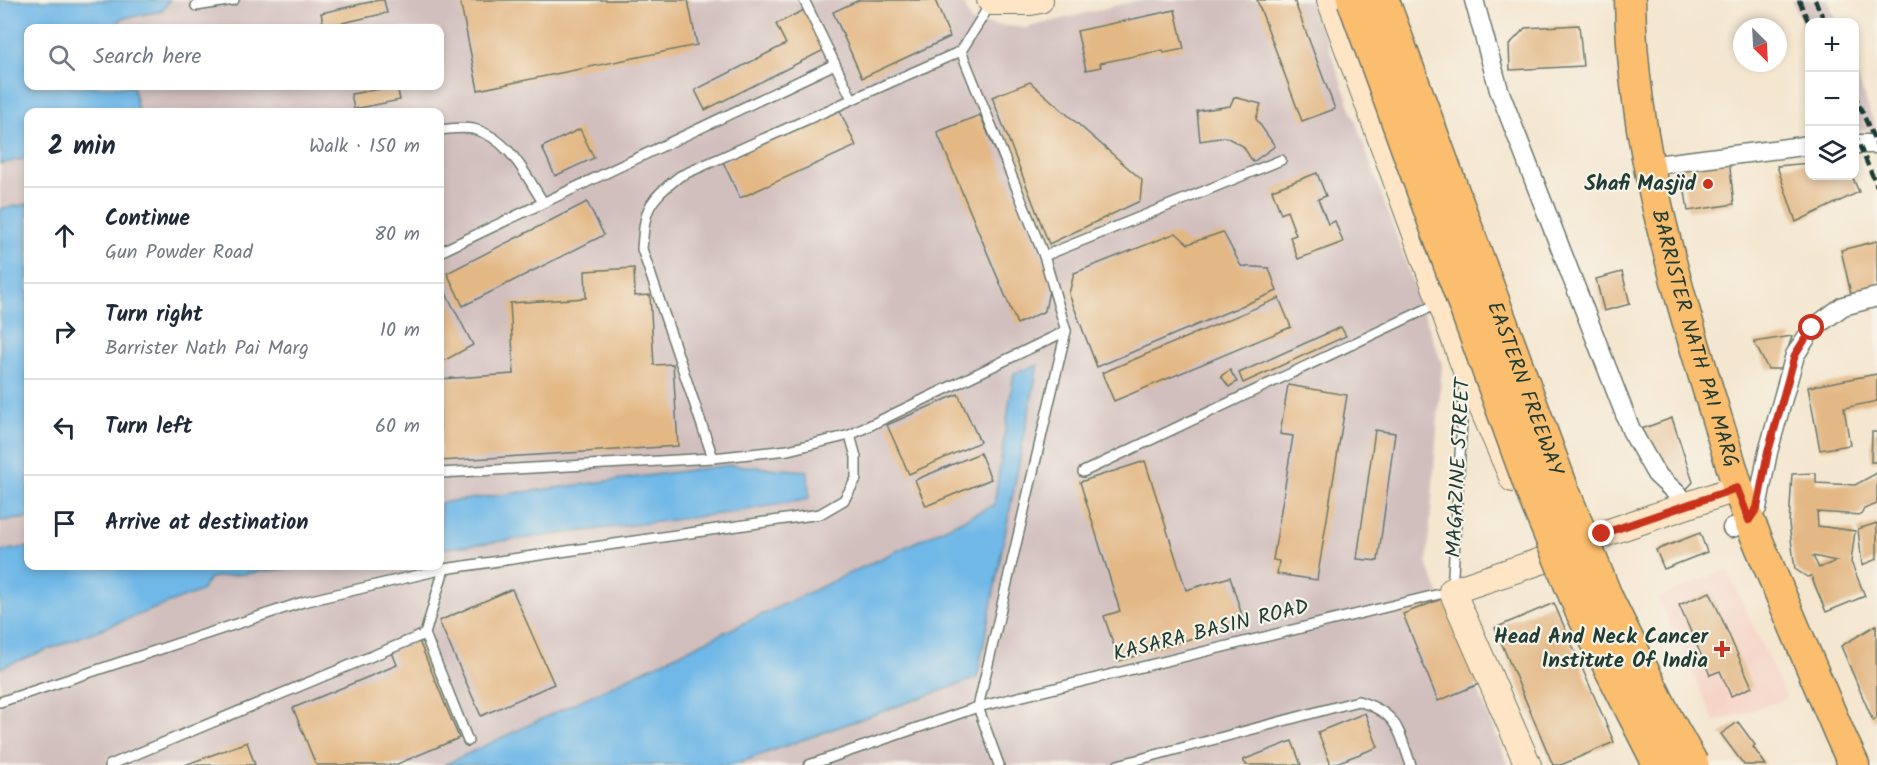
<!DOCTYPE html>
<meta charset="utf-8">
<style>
:root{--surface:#fff;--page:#f6f6f7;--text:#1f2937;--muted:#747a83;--line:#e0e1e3}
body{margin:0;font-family:Kalam,sans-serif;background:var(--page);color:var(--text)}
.controls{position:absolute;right:18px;top:18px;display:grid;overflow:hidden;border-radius:12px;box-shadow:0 3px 9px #0003}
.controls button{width:54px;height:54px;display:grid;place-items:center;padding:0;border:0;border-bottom:2px solid var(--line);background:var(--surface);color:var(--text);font:30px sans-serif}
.compass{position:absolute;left:1733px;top:18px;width:54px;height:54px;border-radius:50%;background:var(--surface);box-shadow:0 3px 9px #0003;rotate:156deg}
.stop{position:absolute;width:18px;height:18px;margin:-14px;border:4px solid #c8321e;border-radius:50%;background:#fff}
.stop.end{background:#c8321e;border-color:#fff;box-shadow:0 2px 6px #0008}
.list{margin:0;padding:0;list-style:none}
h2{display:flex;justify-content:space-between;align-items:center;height:78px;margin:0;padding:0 24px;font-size:26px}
h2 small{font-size:20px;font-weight:400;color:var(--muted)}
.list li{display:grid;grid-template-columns:39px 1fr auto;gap:18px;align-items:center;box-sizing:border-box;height:96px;padding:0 24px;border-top:2px solid var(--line)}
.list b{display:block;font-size:22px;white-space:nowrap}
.list p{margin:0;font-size:20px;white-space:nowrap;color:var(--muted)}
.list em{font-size:20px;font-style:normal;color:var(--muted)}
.icon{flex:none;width:33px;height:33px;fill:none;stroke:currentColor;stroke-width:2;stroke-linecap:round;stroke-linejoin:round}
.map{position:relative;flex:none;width:1877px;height:765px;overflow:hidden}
.search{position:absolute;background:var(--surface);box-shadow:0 3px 9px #0003;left:24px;top:24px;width:420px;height:66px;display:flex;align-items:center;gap:15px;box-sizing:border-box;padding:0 21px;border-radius:12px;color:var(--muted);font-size:22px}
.panel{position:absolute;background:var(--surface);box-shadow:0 3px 9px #0003;left:24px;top:108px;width:420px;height:462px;border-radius:12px}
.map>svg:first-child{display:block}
.built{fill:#f6d2c4}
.industrial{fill:#d1bfbe}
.water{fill:#6fb8e7;stroke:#477a8e;stroke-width:1.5}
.building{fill:#e3b885;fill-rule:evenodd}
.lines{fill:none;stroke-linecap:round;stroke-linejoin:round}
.lane-casing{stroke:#6a786a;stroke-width:12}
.street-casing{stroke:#6a786a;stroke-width:21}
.secondary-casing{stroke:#6a786a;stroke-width:28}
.primary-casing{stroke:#6a786a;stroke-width:33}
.lane{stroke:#fff;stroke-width:9}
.street{stroke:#fff;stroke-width:18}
.secondary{stroke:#fde5c5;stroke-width:26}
.primary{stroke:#fbbd6e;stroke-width:30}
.rail{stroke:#1f3d34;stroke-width:4.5;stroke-dasharray:9 4.5;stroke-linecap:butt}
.highway-bridge-casing{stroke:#6a786a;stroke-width:36;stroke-linecap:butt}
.highway-bridge{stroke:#fbbd6e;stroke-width:33}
.route{stroke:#c8321e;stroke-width:8}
.poi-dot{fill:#c8321e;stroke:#f7f3e8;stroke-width:2}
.labels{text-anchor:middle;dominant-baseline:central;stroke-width:4.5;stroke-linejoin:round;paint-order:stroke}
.poi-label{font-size:21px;font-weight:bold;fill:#1f3d34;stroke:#f7f3e8;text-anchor:end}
.street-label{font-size:21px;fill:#1f3d34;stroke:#f7f3e8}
</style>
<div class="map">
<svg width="1877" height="765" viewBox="0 0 1877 765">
<rect width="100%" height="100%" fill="#f7f3e8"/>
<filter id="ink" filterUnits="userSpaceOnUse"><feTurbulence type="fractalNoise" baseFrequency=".0167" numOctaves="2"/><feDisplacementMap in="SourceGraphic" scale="12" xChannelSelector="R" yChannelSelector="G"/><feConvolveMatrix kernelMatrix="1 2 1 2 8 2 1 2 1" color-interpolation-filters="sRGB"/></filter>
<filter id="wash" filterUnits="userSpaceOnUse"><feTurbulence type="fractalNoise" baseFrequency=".008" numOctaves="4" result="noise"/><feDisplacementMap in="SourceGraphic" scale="24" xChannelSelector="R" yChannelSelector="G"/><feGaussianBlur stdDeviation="1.35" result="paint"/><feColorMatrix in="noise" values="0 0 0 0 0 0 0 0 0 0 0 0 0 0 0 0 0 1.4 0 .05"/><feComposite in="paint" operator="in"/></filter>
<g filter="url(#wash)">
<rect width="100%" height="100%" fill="#f4e6cf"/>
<polygon class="built" points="1727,569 1787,699 1715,722 1658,598"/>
<g class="industrial">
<polygon points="170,0 962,0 971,22 1026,28 1139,0 1312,0 1442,364 1427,564 1508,765 0,765 0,668 200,591 209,566 440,566 440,112 138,112 133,86 440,86 440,28 121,28 119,19 162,11"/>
<polygon points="1792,0 1828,0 1836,22 1810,22 1809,40"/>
<polygon points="1854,71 1855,71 1876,128 1855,131"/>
<polygon points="28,158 28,547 0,551 0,163"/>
</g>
<g class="water">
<polygon points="0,0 170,0 162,11 119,19 121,28 28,28 28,86 133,86 138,112 28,112 28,158 0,164"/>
<polygon points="28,204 28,518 0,521 0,209"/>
<polygon points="1038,365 977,678 732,765 444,765 994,505 1014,373"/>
<polygon points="730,465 808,471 809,499 735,512 440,549 440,503"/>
<polygon points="28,547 28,566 308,566 210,578 201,591 0,668 0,551"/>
</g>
<g id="blocks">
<g class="building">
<polygon points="379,0 384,0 387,13 324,27 321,13"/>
<polygon points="460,0 688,0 697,45 478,90"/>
<polygon points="859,0 935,0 950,37 862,78 833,12"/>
<polygon points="1257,0 1294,0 1335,109 1302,121"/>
<polygon points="804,10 824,50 705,110 695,90 786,44 776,24"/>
<polygon points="1175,10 1184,49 1164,53 1163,50 1100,63 1101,67 1086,70 1077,31"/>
<polygon points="1579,25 1583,66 1510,70 1509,45 1525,28"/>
<polygon points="1030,82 1142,180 1140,201 1049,244 992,97"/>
<polygon points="397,86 400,100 354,109 351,94"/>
<polygon points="1234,97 1261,104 1256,119 1275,146 1253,162 1243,146 1226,137 1200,141 1197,111 1230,106"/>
<polygon points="839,109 856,146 740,198 723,162"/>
<polygon points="980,115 1051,280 1045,311 1017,324 937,132"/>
<polygon points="580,129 594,158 555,176 542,147"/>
<polygon points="1729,160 1734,204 1688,211 1681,165"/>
<polygon points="1810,163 1810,176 1852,176 1859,192 1796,222 1777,166"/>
<polygon points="1317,173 1326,196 1318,199 1328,224 1335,221 1343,242 1298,259 1290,237 1296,235 1287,211 1281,214 1272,190"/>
<polygon points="587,202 604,235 463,306 447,273"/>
<polygon points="1223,232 1241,266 1269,268 1277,291 1097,367 1069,294 1074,273 1176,233 1188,244"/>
<polygon points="1877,241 1877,288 1851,294 1841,250"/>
<polygon points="634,268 635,296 650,295 654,365 673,364 678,446 440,461 440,379 514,374 510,303 586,298 585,271"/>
<polygon points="1622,272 1630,304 1604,311 1596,279"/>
<polygon points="440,282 473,345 440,363"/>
<polygon points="1279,298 1291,327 1114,401 1102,373"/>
<polygon points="1341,327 1346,336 1243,383 1239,373"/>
<polygon points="1792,336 1782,369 1768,369 1754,342"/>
<polygon points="1230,370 1237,382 1229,387 1221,376"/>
<polygon points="1877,374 1877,401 1844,408 1850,445 1820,450 1808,387"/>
<polygon points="1288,385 1347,395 1317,580 1277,574 1279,561 1273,560 1293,436 1280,434"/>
<polygon points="958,394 980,442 909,474 887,425"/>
<polygon points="1672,418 1693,482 1684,492 1664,473 1636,431"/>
<polygon points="1375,430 1395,433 1378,561 1357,559"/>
<polygon points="1872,432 1877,432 1877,462 1871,462"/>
<polygon points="980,453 991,479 926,506 915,480"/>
<polygon points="1145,461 1186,590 1230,577 1244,622 1119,661 1104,616 1120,611 1080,482"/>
<path d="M1816,473V483L1855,485L1877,473V504L1864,509L1861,515L1817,512L1818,526L1855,531L1851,562L1865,596L1826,612L1811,576L1807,577L1795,569L1789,524L1792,474ZM1813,556L1836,561L1819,568Z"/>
<polygon points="1877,523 1877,559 1862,565 1858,529"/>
<polygon points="1700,533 1707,552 1664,569 1656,550"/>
<polygon points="512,589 554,684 481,716 439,621"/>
<polygon points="1710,592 1752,687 1731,696 1720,671 1710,675 1679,605"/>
<polygon points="1444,598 1479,684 1438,701 1403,614"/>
<polygon points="1554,603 1614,742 1561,765 1553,765 1495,628"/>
<polygon points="1876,625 1877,718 1873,721 1841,646"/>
<polygon points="419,641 459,738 395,765 316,765 293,708 397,665 392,652"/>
<polygon points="1365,713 1378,747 1331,765 1318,732"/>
<polygon points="1738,722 1755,745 1753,747 1766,765 1744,765 1721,734"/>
<polygon points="1292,741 1301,765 1246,765 1243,760"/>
<polygon points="247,742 255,765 185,765"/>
</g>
</g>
</g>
<g filter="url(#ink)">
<use href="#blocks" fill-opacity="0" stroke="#6a786a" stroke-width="1.5"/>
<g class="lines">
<defs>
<g id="lane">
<polyline points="804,0 852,99"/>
<polyline points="991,3 961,51 1044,256 1066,331 978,707 999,765"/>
<polyline points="196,6 234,0"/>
<path d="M440,130C449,129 463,127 473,129C508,137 525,174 543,202"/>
<polyline points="440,252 835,64"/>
<polyline points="1044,256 1281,160"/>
<path d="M713,458L642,249C645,208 647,202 680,176L961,51"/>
<polyline points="1083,472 1439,303"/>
<polyline points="440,473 713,458 788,450 850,435 1066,331"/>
<polyline points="444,569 425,634 468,741"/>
<polyline points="0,702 303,602 444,569 820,514 844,500 856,479 856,457 850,435"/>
<polyline points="110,765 425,634"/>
<polyline points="809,765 978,707 1452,591 1464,387"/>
<path d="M1118,765L1358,701C1398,713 1398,729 1411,765"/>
</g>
<g id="street">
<polyline points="1474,0 1499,90 1631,430 1656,474 1688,504"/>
<polyline points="1854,144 1877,144"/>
<polyline points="1648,166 1810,145"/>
<polyline points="1732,528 1749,520 1757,508 1768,452 1795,355 1812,329 1843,306 1877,297"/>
</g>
<g id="secondary">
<polyline points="990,0 992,2 1030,2 1040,0"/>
<polyline points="1330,0 1465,368 1513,479"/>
<polyline points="1528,765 1452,591 1547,559 1609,532 1738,488"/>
</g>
<g id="primary">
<path id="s1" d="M1630,0C1633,168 1690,328 1738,488L1749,520L1840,735L1854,765"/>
</g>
</defs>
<use href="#lane" class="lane-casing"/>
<use href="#street" class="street-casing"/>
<use href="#secondary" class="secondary-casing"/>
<use href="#primary" class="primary-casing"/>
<use href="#lane" class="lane"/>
<use href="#street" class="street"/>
<use href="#secondary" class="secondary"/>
<use href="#primary" class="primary"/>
<g class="rail">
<polyline points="1799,0 1810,26"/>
<polyline points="1815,0 1825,22"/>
<polyline points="1854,93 1877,146"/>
<polyline points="1854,133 1877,186"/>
</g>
<defs>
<g id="highway-bridge">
<polyline points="1354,0 1535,497 1581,609 1660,765"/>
<path id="s2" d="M1382,0L1561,487L1606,598L1667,721L1692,765"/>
</g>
</defs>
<use href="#highway-bridge" class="highway-bridge-casing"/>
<use href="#highway-bridge" class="highway-bridge"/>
</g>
</g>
<g class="lines" filter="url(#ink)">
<polyline class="route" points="1602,534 1737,488 1749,520 1757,508 1768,452 1795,355 1812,328"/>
</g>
<g class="poi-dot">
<circle cx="1708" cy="184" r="6"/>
<path d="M1719 640h6v6h6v6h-6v6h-6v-6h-6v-6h6z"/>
</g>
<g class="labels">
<g class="poi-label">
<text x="1696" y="184">Shafi Masjid</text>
<text x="1708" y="637">Head And Neck Cancer<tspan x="1708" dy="24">Institute Of India</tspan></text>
</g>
<g class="street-label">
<text stroke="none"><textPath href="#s1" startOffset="346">BARRISTER NATH PAI MARG</textPath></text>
<text stroke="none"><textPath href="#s2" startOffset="414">EASTERN FREEWAY</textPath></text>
<text transform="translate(1459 468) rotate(-87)">MAGAZINE STREET</text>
<text transform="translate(1211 631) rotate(-14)">KASARA BASIN ROAD</text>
</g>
</g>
</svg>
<div class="controls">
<button>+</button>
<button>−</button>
<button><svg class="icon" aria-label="layers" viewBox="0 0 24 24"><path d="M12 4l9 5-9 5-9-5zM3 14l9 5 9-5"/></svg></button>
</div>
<svg class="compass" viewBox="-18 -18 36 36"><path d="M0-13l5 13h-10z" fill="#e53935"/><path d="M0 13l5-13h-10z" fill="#747a83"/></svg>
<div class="stop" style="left:1812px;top:328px"></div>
<div class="stop end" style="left:1602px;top:534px"></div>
<div class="search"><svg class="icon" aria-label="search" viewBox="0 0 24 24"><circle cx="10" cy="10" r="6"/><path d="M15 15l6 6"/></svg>Search here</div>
<section class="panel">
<h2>2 min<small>Walk · 150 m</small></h2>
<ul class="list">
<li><svg class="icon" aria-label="ahead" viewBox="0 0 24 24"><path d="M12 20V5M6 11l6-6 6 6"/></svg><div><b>Continue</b><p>Gun Powder Road</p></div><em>80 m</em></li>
<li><svg class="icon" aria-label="right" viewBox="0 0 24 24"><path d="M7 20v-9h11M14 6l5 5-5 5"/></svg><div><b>Turn right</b><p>Barrister Nath Pai Marg</p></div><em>10 m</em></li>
<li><svg class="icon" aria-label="left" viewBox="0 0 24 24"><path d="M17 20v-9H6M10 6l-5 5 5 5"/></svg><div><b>Turn left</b></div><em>60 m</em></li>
<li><svg class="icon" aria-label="arrive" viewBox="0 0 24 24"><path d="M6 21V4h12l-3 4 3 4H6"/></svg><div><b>Arrive at destination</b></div></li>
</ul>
</section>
</div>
